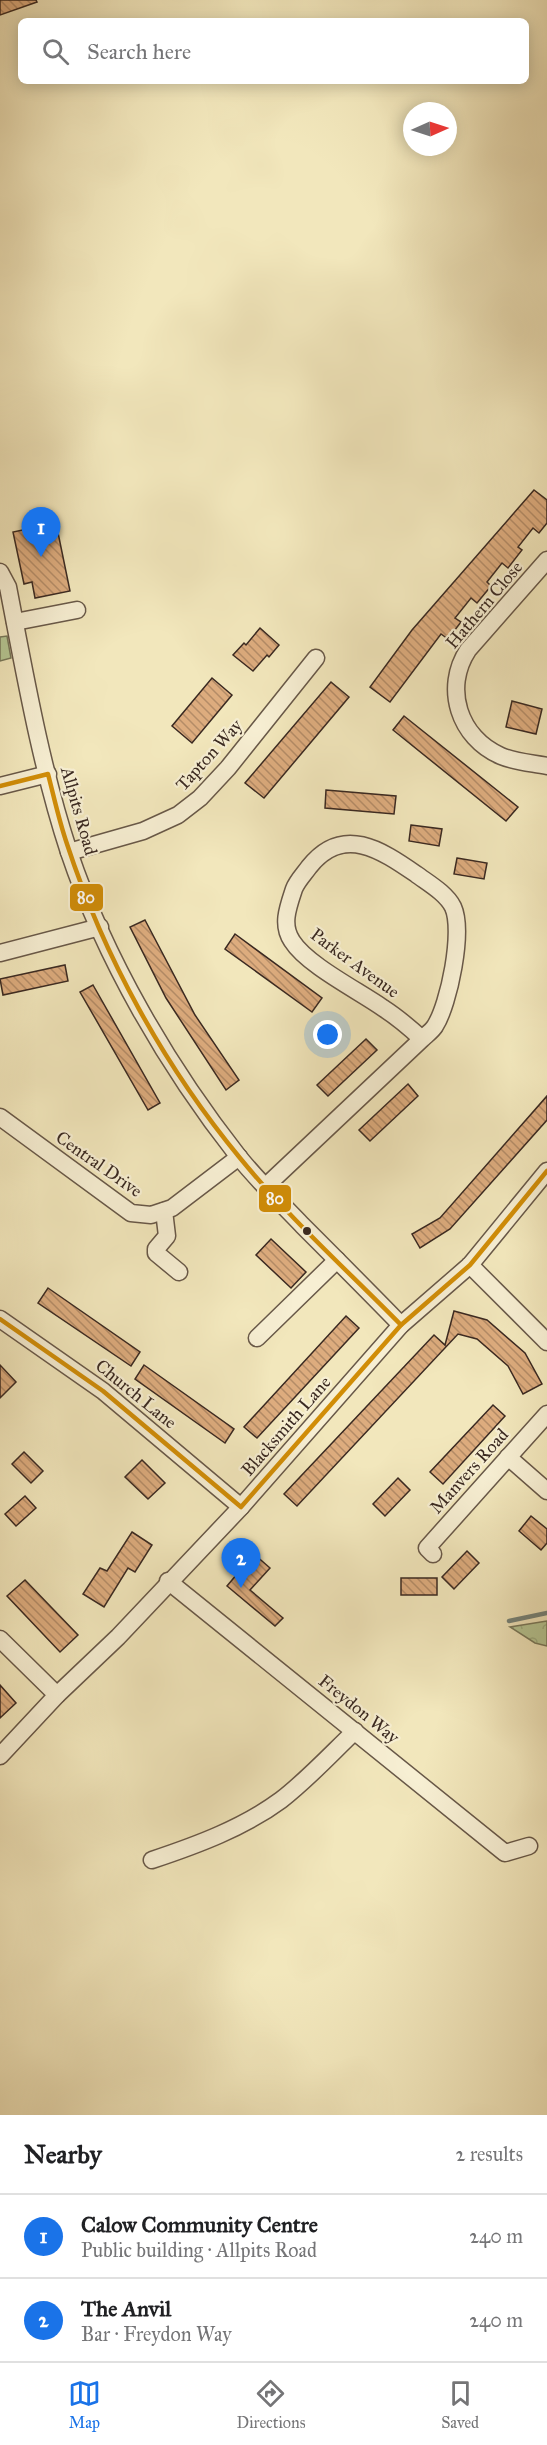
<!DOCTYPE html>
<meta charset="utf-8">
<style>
:root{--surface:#fff;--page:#f6f6f6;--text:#202124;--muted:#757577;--line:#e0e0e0;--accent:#1a73e8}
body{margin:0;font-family:"IM FELL Great Primer",serif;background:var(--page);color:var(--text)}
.compass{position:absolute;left:403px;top:102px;width:54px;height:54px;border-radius:50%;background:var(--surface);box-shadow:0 3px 15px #0003;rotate:87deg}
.you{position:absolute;left:328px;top:1035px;width:21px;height:21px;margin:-15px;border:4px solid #fff;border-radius:50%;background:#1a73e8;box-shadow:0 0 0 9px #1a73e833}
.badge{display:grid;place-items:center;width:39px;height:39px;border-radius:50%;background:var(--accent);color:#fff;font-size:20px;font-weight:700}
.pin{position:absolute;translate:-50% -50px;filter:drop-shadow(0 2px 3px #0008)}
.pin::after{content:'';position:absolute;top:32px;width:21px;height:18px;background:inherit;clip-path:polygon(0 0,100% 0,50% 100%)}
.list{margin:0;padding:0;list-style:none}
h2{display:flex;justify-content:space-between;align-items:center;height:78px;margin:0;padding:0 24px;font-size:26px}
h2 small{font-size:20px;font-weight:400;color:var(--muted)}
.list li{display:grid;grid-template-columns:39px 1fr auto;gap:18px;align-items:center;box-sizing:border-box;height:84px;padding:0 24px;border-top:2px solid var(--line)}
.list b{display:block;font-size:22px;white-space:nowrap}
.list p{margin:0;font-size:20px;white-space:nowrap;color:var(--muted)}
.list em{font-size:20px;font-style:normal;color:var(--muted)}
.icon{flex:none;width:33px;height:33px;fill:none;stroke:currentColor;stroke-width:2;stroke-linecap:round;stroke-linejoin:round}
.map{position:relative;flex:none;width:547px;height:2115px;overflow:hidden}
.search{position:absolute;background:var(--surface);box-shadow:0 3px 15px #0003;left:18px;right:18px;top:18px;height:66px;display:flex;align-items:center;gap:15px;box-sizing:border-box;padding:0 21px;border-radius:9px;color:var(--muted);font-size:22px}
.sheet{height:246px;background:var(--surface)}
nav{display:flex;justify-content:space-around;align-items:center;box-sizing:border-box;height:84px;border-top:2px solid var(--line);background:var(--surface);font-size:16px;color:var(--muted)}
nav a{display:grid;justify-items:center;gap:3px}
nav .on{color:var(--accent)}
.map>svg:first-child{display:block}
.forest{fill:url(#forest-crowns);stroke:#78785a;stroke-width:1.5}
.park{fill:#b6c794;stroke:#78785a;stroke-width:1.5}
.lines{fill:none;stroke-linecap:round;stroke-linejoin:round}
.stream{stroke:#75837a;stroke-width:4.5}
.building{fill:url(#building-back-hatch);stroke:#3a2921;stroke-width:1.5}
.minor-casing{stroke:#685848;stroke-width:19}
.minor{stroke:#f7efd3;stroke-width:16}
.bus-1-casing{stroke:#f7efd3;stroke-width:9}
.bus-1{stroke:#d18d07;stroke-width:4.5}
.bus-dot{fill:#3a2921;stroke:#f7efd3;stroke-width:2}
.labels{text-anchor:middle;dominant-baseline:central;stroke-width:4.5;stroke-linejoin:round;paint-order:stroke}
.street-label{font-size:18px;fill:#3a2921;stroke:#f7efd3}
.line-badge{stroke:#f7efd3;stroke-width:2}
.badge-label{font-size:16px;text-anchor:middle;font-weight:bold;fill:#fff}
</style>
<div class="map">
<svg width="547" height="2115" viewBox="0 0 547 2115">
<defs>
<pattern id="forest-crowns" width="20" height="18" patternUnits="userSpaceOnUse" patternTransform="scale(1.5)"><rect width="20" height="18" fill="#b6c794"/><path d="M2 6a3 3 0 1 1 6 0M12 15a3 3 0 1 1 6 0" fill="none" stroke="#9dab7f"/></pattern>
<pattern id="building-back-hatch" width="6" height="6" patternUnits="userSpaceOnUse" patternTransform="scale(1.5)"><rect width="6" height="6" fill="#ddac7e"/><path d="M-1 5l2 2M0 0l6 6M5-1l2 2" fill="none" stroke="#b48c67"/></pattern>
</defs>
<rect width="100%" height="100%" fill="#f2e7bc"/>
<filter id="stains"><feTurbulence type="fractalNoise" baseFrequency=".00333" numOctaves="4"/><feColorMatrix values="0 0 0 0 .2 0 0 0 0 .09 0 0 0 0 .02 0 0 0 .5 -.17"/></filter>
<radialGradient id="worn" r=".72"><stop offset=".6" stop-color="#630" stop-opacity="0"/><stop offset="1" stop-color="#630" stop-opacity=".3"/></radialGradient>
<polygon class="forest" points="547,1621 547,1646 535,1643 510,1627"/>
<polygon class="park" points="7,636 11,658 0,661 0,637"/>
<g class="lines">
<polyline class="stream" points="509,1621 547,1613"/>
</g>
<g class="building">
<polygon points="0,0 36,0 37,2 0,15"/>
<polygon points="534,490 547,500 547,523 539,533 533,528 518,547 522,550 508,568 502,563 487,582 491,586 477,603 471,598 455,618 461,622 448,639 441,634 390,702 370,687 412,630"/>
<polygon points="56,523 70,591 35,598 32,582 24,584 13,532"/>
<polygon points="260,628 279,645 269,657 267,655 253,671 233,655 244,643 246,645"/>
<polygon points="212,678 232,695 192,743 172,726"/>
<polygon points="331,682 349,697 264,798 245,783"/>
<polygon points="512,701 542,709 536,734 506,727"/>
<polygon points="404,716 518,807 506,821 393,730"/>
<polygon points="326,790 396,796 394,814 325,808"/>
<polygon points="411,825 442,829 439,846 409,841"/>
<polygon points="457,858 487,863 484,879 454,874"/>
<polygon points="145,920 195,1015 239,1080 226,1090 166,998 130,927"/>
<polygon points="235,934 322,998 312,1012 225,949"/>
<polygon points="65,965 68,981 3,995 0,979"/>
<polygon points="93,985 160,1103 148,1110 80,992"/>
<polygon points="366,1039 377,1050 328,1096 317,1085"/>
<polygon points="408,1084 418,1096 370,1141 359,1130"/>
<polygon points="547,1096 547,1120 450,1229 420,1248 412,1234 440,1218"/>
<polygon points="271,1239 306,1272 291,1288 256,1255"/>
<polygon points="48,1288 140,1352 131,1366 38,1303"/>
<polygon points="454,1311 487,1320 525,1353 542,1384 523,1394 508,1366 477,1339 458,1334 297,1506 284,1494 434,1335 445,1345"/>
<polygon points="346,1316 359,1328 257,1438 244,1427"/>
<polygon points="0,1365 16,1382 0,1398"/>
<polygon points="144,1365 234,1429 225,1443 135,1379"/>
<polygon points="493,1405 505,1416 443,1484 430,1472"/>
<polygon points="24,1452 43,1471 31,1483 12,1464"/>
<polygon points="142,1460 165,1483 148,1499 125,1477"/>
<polygon points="398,1478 410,1490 385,1516 373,1504"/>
<polygon points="25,1496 36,1508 16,1526 5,1514"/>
<polygon points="531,1516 547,1529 547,1543 541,1550 519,1531"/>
<polygon points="132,1532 152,1545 135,1572 128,1568 104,1607 83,1594 100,1568 107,1571"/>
<polygon points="467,1551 479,1563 454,1589 442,1577"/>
<polygon points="254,1554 270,1568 250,1590 283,1618 275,1626 227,1586"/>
<rect x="401" y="1578" width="36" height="17"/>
<polygon points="25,1580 78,1635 60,1652 7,1596"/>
<polygon points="0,1685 16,1703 0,1718"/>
</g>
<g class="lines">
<defs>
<g id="minor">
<path d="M547,560L468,650C443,688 459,738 501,756C515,762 532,763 547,766"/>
<path d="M0,572L8,587C25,675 41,767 69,852C105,959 168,1067 238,1156C257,1180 280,1202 302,1225C335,1258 368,1291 401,1325"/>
<polyline points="15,622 77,610"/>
<polyline points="0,786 48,774"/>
<polyline points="69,852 143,831 178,815 200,798 228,768 316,658"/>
<polyline points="0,953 100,927"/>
<polyline points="0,1117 131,1213 151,1215 172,1208 239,1157"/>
<path d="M265,1187L422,1039C426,1035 432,1031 435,1026C449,1004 464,931 453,907C446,893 428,883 416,874C381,850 343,824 309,867C304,874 297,881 294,889C288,907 281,925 292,941C307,965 359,991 383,1008C397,1017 410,1028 422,1039"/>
<polyline points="164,1211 167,1236 156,1249 156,1253 179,1272"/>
<polyline points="470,1265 547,1342"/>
<polyline points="0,1319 103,1391 241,1507"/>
<polyline points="257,1338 337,1260"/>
<polyline points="508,1457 547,1491"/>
<polyline points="433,1554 427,1548 547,1414"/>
<polyline points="168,1581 505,1853 529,1846"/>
<polyline points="0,1639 57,1695"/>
<polyline points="0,1756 57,1695 118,1637 241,1507 401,1325 470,1265 547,1171"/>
<path d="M152,1860C197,1845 243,1828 281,1800C307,1780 331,1754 355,1731"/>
</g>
</defs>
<use href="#minor" class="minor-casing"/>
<use href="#minor" class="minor"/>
<defs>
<g id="bus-1">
<path d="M0,786L48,774C54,797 59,821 67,844C104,957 164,1066 240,1158C289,1218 347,1270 401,1325"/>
<polyline points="0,1319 103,1391 241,1507 401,1325 470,1265 547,1171"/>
</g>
</defs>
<use href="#bus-1" class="bus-1-casing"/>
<use href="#bus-1" class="bus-1"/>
</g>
<circle class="bus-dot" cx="307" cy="1231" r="5"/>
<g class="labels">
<g class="street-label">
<text transform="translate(484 605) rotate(-50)">Hathern Close</text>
<text transform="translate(209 755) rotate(-48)">Tapton Way</text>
<text transform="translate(79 811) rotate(74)">Allpits Road</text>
<text transform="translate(355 963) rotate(36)">Parker Avenue</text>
<text transform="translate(99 1164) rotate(35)">Central Drive</text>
<text transform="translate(136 1394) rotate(39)">Church Lane</text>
<text transform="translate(286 1426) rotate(-49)">Blacksmith Lane</text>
<text transform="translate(469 1471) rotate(-48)">Manvers Road</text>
<text transform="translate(359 1709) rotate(39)">Freydon Way</text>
</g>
</g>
<g class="line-badge">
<rect x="69" y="883" width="35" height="29" rx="6" fill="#d18d07"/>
<rect x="258" y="1184" width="34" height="29" rx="6" fill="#d18d07"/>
</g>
<g class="badge-label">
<text x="86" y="903">80</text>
<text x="275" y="1204">80</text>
</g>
<rect width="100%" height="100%" filter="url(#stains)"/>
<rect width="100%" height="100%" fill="url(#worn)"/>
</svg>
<svg class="compass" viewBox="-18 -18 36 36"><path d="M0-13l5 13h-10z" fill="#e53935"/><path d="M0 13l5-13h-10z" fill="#757577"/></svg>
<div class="you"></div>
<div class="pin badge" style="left:41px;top:557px">1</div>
<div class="pin badge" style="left:241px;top:1588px">2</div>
<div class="search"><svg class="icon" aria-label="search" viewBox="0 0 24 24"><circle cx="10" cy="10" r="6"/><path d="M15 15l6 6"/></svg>Search here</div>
</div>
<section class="sheet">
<h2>Nearby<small>2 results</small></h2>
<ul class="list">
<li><span class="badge">1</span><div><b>Calow Community Centre</b><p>Public building · Allpits Road</p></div><em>240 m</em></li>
<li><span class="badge">2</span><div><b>The Anvil</b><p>Bar · Freydon Way</p></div><em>240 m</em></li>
</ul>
</section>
<nav>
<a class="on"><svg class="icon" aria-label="map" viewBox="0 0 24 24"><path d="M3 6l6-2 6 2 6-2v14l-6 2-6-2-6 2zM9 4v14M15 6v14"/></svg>Map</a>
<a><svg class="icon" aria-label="directions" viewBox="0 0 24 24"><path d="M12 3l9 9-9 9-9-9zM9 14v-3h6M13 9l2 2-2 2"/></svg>Directions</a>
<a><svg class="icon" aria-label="saved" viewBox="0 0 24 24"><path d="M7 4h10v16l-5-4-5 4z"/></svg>Saved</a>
</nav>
